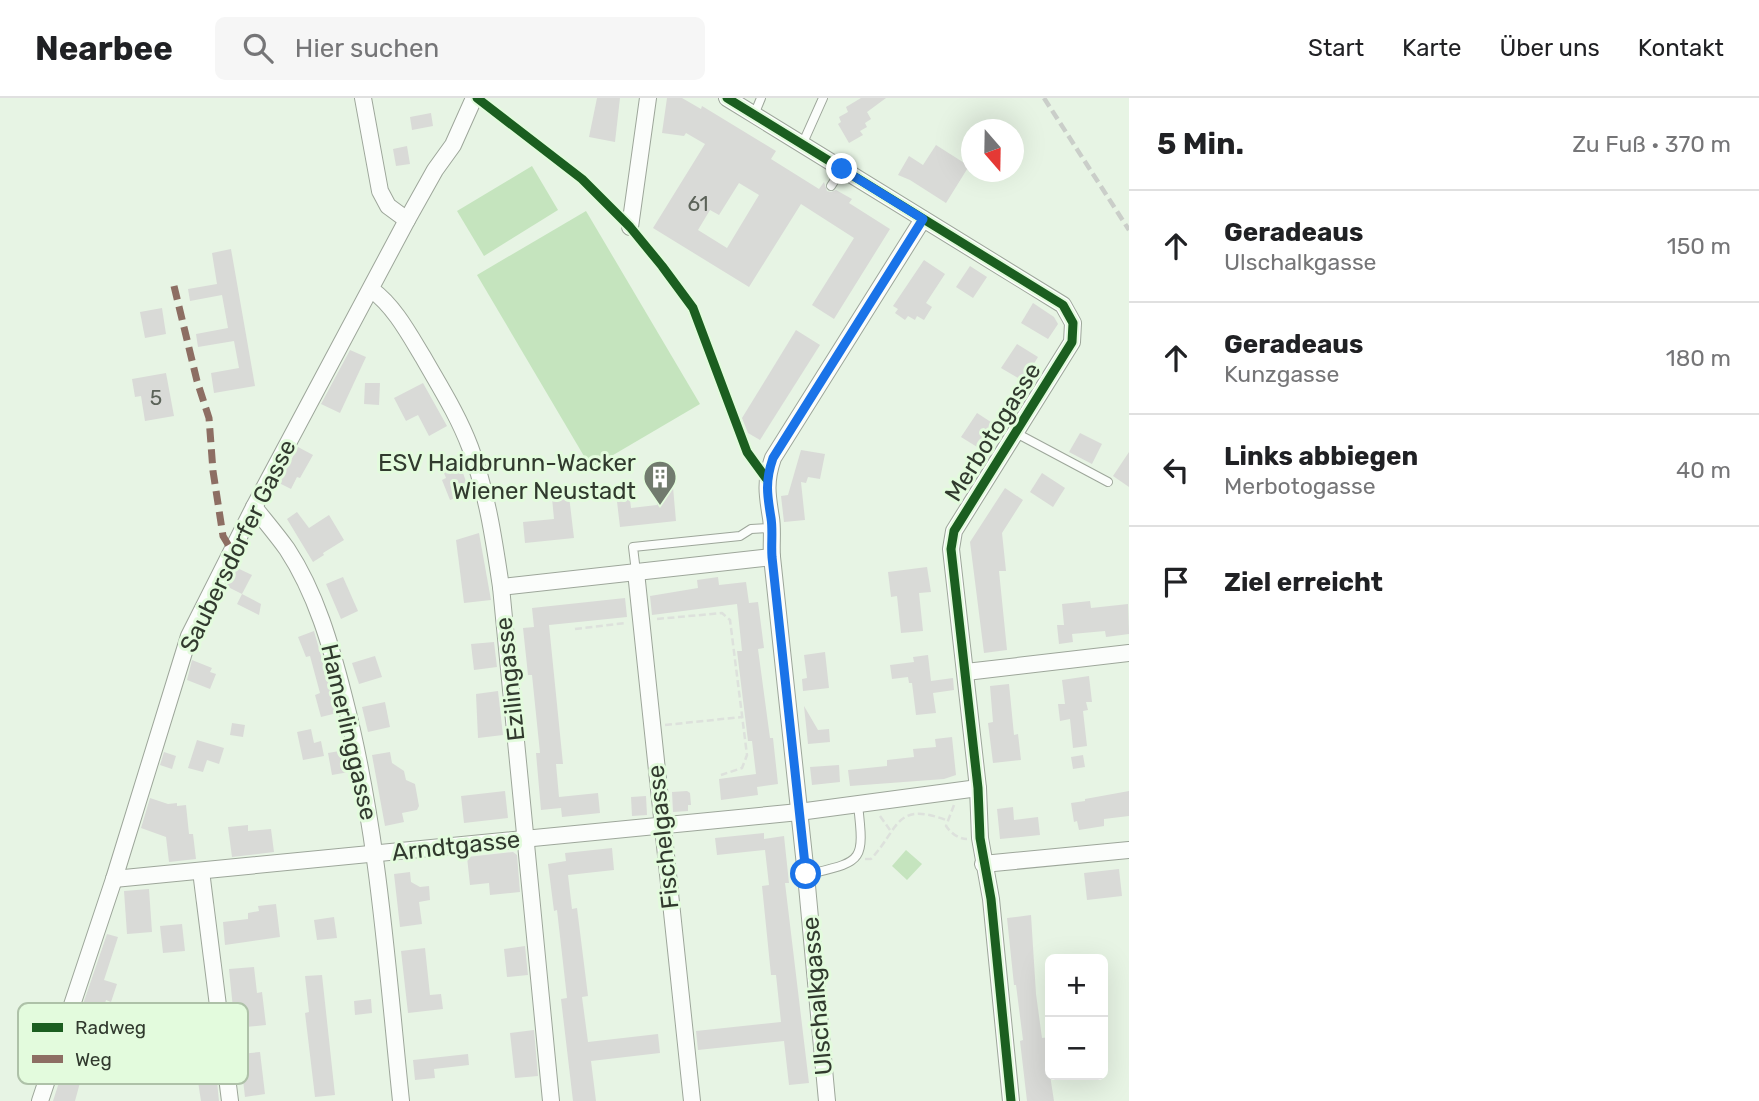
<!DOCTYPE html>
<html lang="de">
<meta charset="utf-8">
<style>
:root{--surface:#fff;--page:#f6f6f6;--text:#202124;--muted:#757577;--line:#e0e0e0}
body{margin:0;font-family:Rubik,sans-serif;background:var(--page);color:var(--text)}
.controls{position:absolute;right:21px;bottom:21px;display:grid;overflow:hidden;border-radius:10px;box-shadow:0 7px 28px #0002}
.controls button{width:63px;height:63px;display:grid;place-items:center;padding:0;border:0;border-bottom:2px solid var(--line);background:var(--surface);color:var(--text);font:35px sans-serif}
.compass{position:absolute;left:961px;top:21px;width:63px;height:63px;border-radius:50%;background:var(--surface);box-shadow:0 7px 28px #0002;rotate:160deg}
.stop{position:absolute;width:21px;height:21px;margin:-16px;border:5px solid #1a73e8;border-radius:50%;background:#fff}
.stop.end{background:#1a73e8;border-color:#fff;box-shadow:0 2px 7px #0008}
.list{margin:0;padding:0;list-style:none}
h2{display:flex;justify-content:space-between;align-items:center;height:91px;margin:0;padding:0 28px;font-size:30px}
h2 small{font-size:23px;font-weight:400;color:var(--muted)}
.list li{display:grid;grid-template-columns:46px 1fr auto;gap:21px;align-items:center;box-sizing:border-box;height:112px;padding:0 28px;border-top:2px solid var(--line)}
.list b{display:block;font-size:26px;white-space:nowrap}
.list p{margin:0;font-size:23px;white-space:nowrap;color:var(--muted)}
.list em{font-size:23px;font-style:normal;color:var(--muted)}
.icon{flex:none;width:38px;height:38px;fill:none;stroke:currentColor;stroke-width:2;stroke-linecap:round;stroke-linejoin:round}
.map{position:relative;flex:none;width:1129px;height:1003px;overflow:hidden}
header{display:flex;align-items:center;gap:42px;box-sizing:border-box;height:98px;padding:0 35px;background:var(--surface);border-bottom:2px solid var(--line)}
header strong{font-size:33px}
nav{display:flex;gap:38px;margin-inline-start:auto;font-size:24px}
.search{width:490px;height:63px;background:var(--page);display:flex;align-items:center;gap:18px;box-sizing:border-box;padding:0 24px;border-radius:10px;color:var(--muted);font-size:26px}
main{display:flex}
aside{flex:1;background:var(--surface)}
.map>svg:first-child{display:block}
.green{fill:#c5e4be}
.building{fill:#d9dad7;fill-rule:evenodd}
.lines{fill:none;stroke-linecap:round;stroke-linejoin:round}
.service-casing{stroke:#9da69a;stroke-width:10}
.minor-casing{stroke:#9da69a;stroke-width:18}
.path{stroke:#dde1dc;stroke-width:2.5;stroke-dasharray:7 3.5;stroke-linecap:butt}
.service{stroke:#fbfdfb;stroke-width:8}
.minor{stroke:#fbfdfb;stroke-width:16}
.rail{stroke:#cacec9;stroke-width:4.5;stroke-dasharray:10 5;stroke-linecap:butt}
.quiet{stroke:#8d6e63;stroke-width:7;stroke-dasharray:14 7;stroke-linecap:butt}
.cycleway-casing{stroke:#e3fbdd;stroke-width:13}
.cycleway{stroke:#1b5e20;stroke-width:9}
.route{stroke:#1a73e8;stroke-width:9}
.labels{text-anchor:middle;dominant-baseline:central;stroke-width:6;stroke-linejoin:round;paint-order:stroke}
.number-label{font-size:21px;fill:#5b6258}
.street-label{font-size:24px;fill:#313a2e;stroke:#e3fbdd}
.poi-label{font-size:24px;fill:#313a2e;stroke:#e3fbdd;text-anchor:end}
.key{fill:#e3fbdd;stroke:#aec1a8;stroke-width:2}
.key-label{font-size:19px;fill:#313a2e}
</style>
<header>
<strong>Nearbee</strong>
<div class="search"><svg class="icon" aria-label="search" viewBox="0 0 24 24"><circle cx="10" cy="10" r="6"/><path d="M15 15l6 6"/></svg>Hier suchen</div>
<nav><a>Start</a><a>Karte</a><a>Über uns</a><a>Kontakt</a></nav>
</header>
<main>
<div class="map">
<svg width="1129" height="1003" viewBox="0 0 1129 1003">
<rect width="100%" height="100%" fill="#e7f4e4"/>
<g class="green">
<polygon points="532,68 558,112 484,158 457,113"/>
<polygon points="586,113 700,306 591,370 477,177"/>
<polygon points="906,752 922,766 907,782 892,768"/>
</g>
<g class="building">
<polygon points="597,0 620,0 615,44 589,39"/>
<path d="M667,0H682L701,11L702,8L776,53L771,61L819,91L824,84L827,93L831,94L836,92L852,101L849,105L890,131L834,221L812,207L854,140L801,106L749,189L653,130L705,46L686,35L684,38L662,35ZM739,85L759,97L727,150L698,132L710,112L719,117Z"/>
<polygon points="861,0 886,0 867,14 871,21 865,25 867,29 860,33 863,37 849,45 838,26 841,24 839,19 848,14 846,9"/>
<polygon points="431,15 433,28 412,32 410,19"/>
<polygon points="936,47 969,68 946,105 910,82 898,77 909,58 923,67"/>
<polygon points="407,48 410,66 396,68 393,51"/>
<polygon points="231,151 255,288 214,295 211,275 239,270 234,243 198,249 196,236 228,230 222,197 190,203 188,191 217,186 212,155"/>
<polygon points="924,162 945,176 926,205 932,209 924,222 917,218 915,222 908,218 905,222 895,215 898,211 893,208"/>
<polygon points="970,168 987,179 973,200 956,189"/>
<polygon points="1033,205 1054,219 1058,226 1048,241 1021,225"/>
<polygon points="162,210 166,236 145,240 140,214"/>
<polygon points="796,232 820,247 760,342 748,335 742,320"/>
<polygon points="1017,246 1038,259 1023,283 1001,270"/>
<polygon points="350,252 366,259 340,315 321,306"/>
<polygon points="166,275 174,318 145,323 141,298 135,299 132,281"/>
<polygon points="365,285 380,285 379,307 364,306"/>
<polygon points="423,285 447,328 429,338 418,317 406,323 394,300"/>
<polygon points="977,315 997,328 982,352 961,339"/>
<polygon points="1080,335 1102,346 1092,366 1069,354"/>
<polygon points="298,349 313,357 300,380 297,379 291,391 279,385"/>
<polygon points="801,352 825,356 820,381 808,379 806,385 801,384 805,422 784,424 781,398 788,397"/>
<polygon points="1129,354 1129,389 1113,378"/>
<polygon points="457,358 470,395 450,402 442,382 446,380 440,365"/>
<polygon points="1042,375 1065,390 1053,409 1030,394"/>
<polygon points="673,389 676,423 620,429 616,395 629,394 631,410 657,407 656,391"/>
<polygon points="1005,390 1023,402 1002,435 1006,473 999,473 1007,552 984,555 970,444"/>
<polygon points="569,398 574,440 525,445 523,424 554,421 552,400"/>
<polygon points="297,414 309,430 329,417 344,442 323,455 324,457 313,464 287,421"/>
<polygon points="479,435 491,502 464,505 456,442"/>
<polygon points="235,469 252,477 242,496 226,488"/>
<polygon points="927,469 931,494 919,495 923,533 901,535 897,498 891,499 888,474"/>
<polygon points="343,479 358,513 341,521 326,486"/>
<polygon points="718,479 719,487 746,484 749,505 758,504 764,550 758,551 770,640 773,640 778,686 757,689 758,697 721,702 719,681 756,676 752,643 748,643 737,553 742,553 737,506 652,517 650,498 698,490 697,482"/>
<polygon points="242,496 261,506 259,517 237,506"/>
<polygon points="625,500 627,519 549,527 563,666 556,666 559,699 598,695 600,715 562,719 561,710 541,712 536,655 540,655 532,577 528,577 523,530 534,529 532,510"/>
<polygon points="1090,503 1091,510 1128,506 1129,536 1106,539 1105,533 1072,536 1073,544 1059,546 1057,527 1064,527 1062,506"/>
<polygon points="314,533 337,615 321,619 315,597 320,595 310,558 306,559 298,539"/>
<polygon points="494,544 497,569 474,572 471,546"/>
<polygon points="825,554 829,590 803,593 802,581 807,580 804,557"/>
<polygon points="928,557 931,583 953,580 954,592 933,595 936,615 916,617 912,585 909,585 908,579 892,581 890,567 914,564 913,559"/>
<polygon points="375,558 382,579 359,586 352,565"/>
<polygon points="192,562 212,570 210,574 216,576 210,591 187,582"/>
<polygon points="1089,578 1092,604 1086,604 1088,612 1083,613 1087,648 1073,650 1070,621 1060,623 1058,606 1065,606 1062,582"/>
<polygon points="1009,586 1014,637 1018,636 1021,662 993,665 988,625 993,624 990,588"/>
<polygon points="498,593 503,637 478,640 476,596"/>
<polygon points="385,604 390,629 368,634 362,609"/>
<polygon points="804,608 818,632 829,631 830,644 808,646"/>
<polygon points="232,625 245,627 243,639 230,637"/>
<polygon points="311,631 314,645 321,643 324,658 303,662 297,634"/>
<polygon points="952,639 956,677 944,681 850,688 848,672 887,668 887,662 914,659 913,651 936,649 935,641"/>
<polygon points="197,642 224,650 219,666 207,662 203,674 188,670"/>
<polygon points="345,652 349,674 332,677 328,655"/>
<polygon points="164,654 176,658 172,671 160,667"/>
<polygon points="390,654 392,665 404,673 406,682 415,686 419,708 417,712 402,715 404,724 385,728 372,657"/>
<polygon points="1083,657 1085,669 1073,671 1071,659"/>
<polygon points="839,667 840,684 812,687 810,669"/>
<polygon points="505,693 508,720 464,725 461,698"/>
<polygon points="687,693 690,695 691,707 688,707 688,713 673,714 672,694"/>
<polygon points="1129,693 1129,718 1104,721 1104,728 1079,732 1077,723 1074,724 1071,705 1085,703 1085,701"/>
<polygon points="646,698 647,717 632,718 631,699"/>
<polygon points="150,700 168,706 177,705 177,708 186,707 189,736 193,736 196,761 169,764 166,739 141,730"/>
<polygon points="1013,709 1014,722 1038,719 1040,737 1000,741 997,711"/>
<polygon points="248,727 248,733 271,731 274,754 232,759 228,729"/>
<polygon points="764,735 764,741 784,738 789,785 785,785 809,985 789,987 784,943 698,952 696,933 781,924 776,877 771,877 762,788 769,787 765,752 717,757 715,740"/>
<polygon points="612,750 614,772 568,777 572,811 577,810 588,898 582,899 588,944 658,936 660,955 591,963 596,1003 573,1003 561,901 567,900 557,812 554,813 548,766 566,763 565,755"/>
<polygon points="513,754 517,757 520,794 490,797 489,785 470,787 467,759"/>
<polygon points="1119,771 1122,798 1087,802 1084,775"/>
<polygon points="410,774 411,784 420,789 429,788 430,802 419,804 422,826 400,829 394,776"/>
<polygon points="149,791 152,834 127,836 124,793"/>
<polygon points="276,806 280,839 225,847 223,824 248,821 248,815 259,813 258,808"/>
<polygon points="1031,817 1036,896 1042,940 1050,939 1050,977 1054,1003 1027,1003 1020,943 1023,942 1016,887 1014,887 1007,820"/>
<polygon points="334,819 337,840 317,842 314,822"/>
<polygon points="182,826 185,853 163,855 160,828"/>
<polygon points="107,836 118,839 104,882 117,886 111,904 106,902 100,922 80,915"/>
<polygon points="525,848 528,877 507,879 504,851"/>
<polygon points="425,850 430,897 441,896 443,911 408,915 401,853"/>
<polygon points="254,869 257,895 262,894 266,927 235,930 229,871"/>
<polygon points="322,877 335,997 315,999 305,915 309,914 305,878"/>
<polygon points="371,901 372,915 355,917 354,903"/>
<polygon points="534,932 538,978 515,980 510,935"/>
<polygon points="260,954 265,996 245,999 240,956"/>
<polygon points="468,956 469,967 434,971 435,980 415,982 413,962"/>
<polygon points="216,974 219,1003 201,1003 197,977"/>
<polygon points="62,975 81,981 75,1003 53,1003"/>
</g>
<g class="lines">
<defs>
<g id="service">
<polyline points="754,17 761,0"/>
<polyline points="802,47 823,0"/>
<polyline points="831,88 842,71"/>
<polyline points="1016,335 1108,384"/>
<polyline points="636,474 633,449 740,438 751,431 770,430"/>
<path d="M806,777C862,763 865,766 858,707"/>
</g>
<g id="minor">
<polyline points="363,0 380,93 388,108 407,122"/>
<polyline points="727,0 1063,207 1073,225 1072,244 954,433 951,451 978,690 980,740 991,801 1011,1003"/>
<polyline points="630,129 648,0"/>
<path d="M372,192C394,208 409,236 423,259C440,289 458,317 470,349C487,394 494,442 501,489L551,1003"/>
<path d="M254,409C265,423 277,437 287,451C316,495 331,548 344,599C378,731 387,868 401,1003"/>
<polyline points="636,474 692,1003"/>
<polyline points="501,489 772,459"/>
<polyline points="966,574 1129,555"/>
<polyline points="983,766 1129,752"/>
<polyline points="201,773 230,1003"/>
<polyline points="114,781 799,714 978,690"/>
<polyline points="40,1003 114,781 189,538 254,409 407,122 435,72 453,47 474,0"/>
<path d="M827,1003L806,777L772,459C771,447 773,432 771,420C767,396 765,383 773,360L923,121"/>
</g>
</defs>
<use href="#service" class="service-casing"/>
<use href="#minor" class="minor-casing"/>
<g class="path">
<polyline points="657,521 722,515 730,522 747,657 742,670 721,677"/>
<polyline points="575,531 626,525"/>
<polyline points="665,627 742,619"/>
<path d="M954,707L946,728C951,735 958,741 967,741"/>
<polyline points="880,718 890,732"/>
<path d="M865,761H871C899,731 895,703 946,722"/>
</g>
<use href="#service" class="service"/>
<use href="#minor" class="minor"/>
<polyline class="rail" points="1044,0 1129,132"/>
<polyline class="quiet" points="174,188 197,283 209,320 213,373 223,438 232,453"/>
<defs>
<g id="cycleway">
<polyline points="477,0 582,81 630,129 662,168 693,210 747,354 766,380"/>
<polyline points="727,0 1063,207 1073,225 1072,244 954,433 951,451 978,690 980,740 991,801 1011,1003"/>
</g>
</defs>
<use href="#cycleway" class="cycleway-casing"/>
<use href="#cycleway" class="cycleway"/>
</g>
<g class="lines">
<path class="route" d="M806,776L772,459C771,447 773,432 771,420C767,396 765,383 773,360L923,121L842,71"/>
</g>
<defs>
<symbol id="building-pin" viewBox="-11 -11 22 30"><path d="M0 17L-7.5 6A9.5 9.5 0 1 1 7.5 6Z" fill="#717b6e" stroke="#e3fbdd"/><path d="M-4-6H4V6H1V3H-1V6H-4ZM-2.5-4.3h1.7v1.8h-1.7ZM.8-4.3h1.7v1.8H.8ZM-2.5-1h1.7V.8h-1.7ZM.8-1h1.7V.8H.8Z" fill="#fff"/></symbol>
</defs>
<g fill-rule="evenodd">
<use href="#building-pin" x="641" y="360" width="38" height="52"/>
</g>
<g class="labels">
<g class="number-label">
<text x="698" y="105">61</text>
<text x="156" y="299">5</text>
</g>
<g class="street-label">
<text transform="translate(993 334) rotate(-58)">Merbotogasse</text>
<text transform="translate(238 448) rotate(-64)">Saubersdorfer Gasse</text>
<text transform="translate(510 581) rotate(-96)">Ezilingasse</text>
<text transform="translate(349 634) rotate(77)">Hamerlinggasse</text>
<text transform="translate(663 739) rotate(-96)">Fischelgasse</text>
<text transform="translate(456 748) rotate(-6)">Arndtgasse</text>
<text transform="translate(817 898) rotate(-95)">Ulschalkgasse</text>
</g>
<g class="poi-label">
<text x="636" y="365">ESV Haidbrunn-Wacker<tspan x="636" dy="28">Wiener Neustadt</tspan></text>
</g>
</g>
<rect x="18" y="905" width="230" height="81" rx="10" class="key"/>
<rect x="32" y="925" width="31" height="9" fill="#1b5e20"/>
<rect x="32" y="957" width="31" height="8" fill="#8d6e63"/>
<g class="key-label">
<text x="75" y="936">Radweg</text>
<text x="75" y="968">Weg</text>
</g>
</svg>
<div class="controls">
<button>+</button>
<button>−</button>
</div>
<svg class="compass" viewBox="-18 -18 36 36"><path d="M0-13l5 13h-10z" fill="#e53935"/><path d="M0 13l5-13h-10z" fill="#757577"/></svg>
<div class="stop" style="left:806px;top:776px"></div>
<div class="stop end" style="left:842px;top:71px"></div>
</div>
<aside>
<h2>5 Min.<small>Zu Fuß · 370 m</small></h2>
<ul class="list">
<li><svg class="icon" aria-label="ahead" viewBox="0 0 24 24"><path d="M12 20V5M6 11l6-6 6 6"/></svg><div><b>Geradeaus</b><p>Ulschalkgasse</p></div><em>150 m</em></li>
<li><svg class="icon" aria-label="ahead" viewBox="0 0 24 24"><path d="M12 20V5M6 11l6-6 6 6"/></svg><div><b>Geradeaus</b><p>Kunzgasse</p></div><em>180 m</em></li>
<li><svg class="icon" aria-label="left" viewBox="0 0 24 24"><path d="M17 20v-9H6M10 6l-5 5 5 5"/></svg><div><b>Links abbiegen</b><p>Merbotogasse</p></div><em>40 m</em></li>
<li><svg class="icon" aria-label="arrive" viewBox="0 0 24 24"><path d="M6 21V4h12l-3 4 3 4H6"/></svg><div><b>Ziel erreicht</b></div></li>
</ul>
</aside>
</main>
